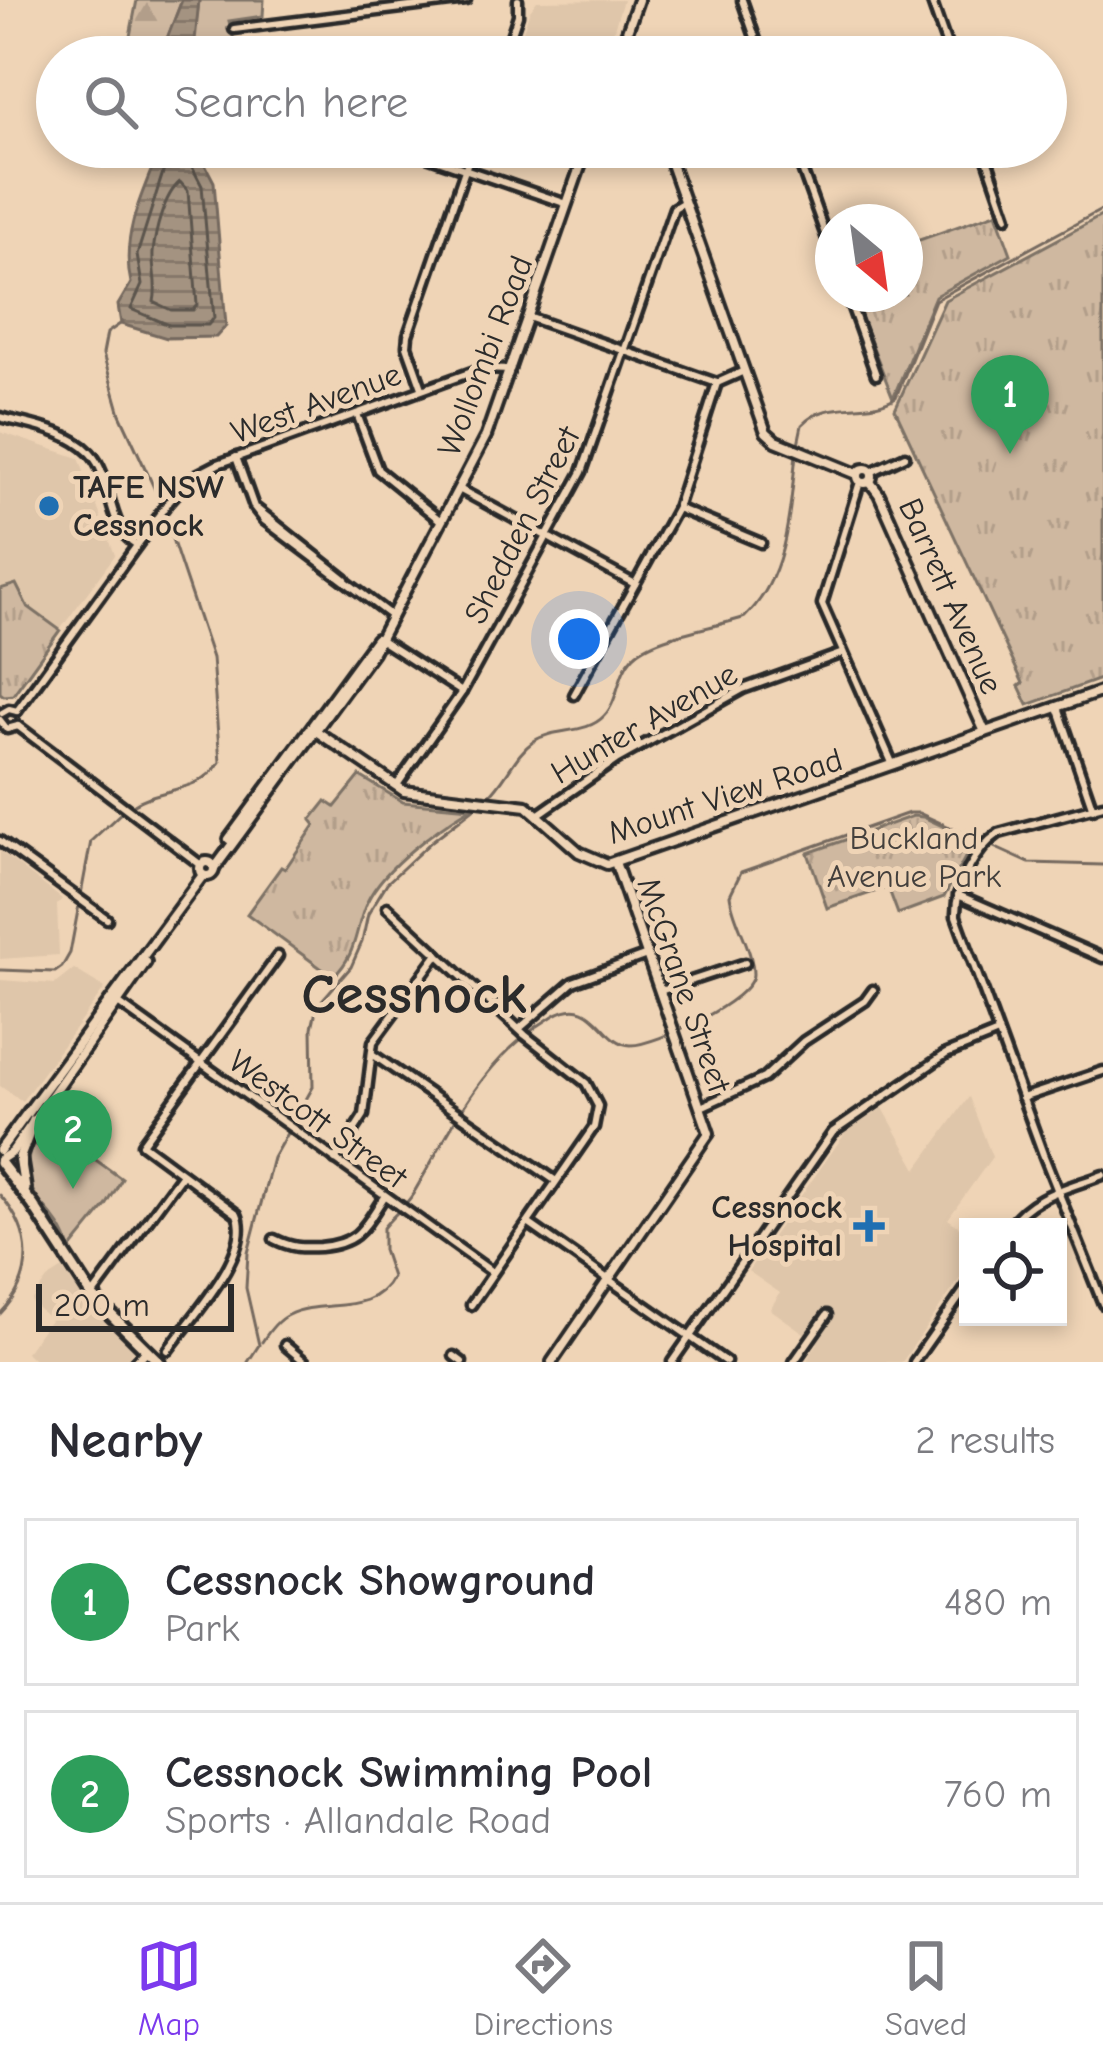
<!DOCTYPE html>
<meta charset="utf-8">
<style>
:root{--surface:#fff;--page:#f7f7f7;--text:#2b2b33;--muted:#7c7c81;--line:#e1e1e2;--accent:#7c3aed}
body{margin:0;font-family:"Comic Neue",sans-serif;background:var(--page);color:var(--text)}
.controls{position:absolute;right:36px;bottom:36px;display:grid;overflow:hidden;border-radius:0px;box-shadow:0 6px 18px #0003}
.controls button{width:108px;height:108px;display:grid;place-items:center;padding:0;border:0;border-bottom:3px solid var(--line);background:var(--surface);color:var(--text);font:60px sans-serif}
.compass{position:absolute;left:815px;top:204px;width:108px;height:108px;border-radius:50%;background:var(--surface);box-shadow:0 6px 18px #0003;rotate:151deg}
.scale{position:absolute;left:36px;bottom:30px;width:198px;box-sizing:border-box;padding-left:12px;border:6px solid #2b2b2b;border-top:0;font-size:33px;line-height:42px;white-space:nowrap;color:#2b2b2b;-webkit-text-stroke:9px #efd4b6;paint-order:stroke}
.you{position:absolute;left:579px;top:639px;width:42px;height:42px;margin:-30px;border:9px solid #fff;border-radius:50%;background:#1a73e8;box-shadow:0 0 0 18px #1a73e833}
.badge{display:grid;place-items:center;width:78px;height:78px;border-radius:50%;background:var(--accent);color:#fff;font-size:39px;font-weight:700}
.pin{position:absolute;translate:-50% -99px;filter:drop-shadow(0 3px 6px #0008)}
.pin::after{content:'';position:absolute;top:63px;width:42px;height:36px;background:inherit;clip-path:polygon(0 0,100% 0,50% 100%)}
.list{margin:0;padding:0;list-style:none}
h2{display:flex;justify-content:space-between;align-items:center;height:156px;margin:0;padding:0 48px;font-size:51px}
h2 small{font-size:39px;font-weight:400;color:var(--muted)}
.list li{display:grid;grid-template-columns:78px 1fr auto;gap:36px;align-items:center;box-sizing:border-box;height:168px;margin:0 24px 24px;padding:0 24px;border:3px solid var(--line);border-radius:0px}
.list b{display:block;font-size:45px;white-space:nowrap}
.list p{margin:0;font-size:39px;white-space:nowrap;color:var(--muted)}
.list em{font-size:39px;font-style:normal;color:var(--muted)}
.icon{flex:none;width:66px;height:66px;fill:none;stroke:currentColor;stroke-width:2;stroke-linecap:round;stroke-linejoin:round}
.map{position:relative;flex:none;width:1103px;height:1362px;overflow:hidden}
.search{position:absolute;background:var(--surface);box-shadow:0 6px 18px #0003;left:36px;right:36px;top:36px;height:132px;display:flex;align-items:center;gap:30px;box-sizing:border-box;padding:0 42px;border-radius:66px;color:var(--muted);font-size:45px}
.sheet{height:540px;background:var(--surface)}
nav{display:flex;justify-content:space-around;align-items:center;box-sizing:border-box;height:168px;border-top:3px solid var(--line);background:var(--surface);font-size:33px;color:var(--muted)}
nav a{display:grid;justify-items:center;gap:6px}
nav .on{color:var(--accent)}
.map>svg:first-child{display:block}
.built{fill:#dfc6aa}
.grass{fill:#cfb8a0;stroke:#7d7266;stroke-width:3}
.forest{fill:url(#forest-firs);stroke:#7d7266;stroke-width:3}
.park{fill:url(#park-tufts);stroke:#7d7266;stroke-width:3}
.water{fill:url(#water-rules);stroke:#74695f;stroke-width:3}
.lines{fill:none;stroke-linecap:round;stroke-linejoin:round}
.shore{stroke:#5b554d;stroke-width:3}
.stream{stroke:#74695f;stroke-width:3}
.street-casing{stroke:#2b2b2b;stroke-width:15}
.secondary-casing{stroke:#2b2b2b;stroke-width:16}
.primary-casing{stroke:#2b2b2b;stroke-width:18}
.street{stroke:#efd4b6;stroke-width:6}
.secondary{stroke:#efd4b6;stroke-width:8}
.primary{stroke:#efd4b6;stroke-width:9}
.poi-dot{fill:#1f6fb2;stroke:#efd4b6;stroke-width:4.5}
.labels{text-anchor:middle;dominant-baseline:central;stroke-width:10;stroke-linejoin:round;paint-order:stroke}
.street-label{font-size:33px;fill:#2b2b2b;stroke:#efd4b6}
.poi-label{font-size:33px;font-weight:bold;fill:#2b2b2b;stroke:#efd4b6;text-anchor:start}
.park-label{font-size:33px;fill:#44403d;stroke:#efd4b6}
.town-label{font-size:57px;font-weight:bold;fill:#2b2b2b;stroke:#efd4b6}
</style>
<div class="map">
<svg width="1103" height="1362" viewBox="0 0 1103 1362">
<defs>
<pattern id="forest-firs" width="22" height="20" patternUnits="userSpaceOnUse" patternTransform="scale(3)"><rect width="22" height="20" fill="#cfb8a0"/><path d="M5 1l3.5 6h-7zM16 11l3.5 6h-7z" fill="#b29e8a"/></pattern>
<pattern id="park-tufts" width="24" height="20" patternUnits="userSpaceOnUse" patternTransform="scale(3)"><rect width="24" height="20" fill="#cfb8a0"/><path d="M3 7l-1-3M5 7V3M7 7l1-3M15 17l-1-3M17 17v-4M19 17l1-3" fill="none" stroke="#b29e8a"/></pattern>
<pattern id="water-rules" width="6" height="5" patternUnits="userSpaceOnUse" patternTransform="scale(3)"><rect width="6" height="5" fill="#a49381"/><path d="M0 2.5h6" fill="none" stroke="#86786a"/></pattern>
</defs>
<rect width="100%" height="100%" fill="#efd4b6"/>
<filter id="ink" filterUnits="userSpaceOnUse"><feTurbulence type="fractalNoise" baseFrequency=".00833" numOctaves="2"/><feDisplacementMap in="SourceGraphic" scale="24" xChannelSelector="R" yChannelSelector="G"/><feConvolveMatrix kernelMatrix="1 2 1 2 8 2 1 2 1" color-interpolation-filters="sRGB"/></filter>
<g filter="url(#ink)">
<g class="built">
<polygon points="623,0 605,57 514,57 530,10 537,1"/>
<polygon points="0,432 79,458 115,555 60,630 27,606 19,587 13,584 0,589"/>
<polygon points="0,851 62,899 57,905 59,955 0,959"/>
<polygon points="74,969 105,988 22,1101 0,1086 0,980 55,984"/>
<polygon points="969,1097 992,1157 948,1219 968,1233 968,1267 902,1362 811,1362 807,1359 818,1343 770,1309 780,1293 748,1271 846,1132 883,1108 917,1169"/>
<polygon points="63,1269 78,1292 134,1350 123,1362 36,1362 26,1352 50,1320 31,1301 47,1279"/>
</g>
<g class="grass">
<polygon points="199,0 264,0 263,16 229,21 238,57 208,57 194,41"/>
<path d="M42,1121L122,1179L106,1206L70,1250C57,1201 14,1204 32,1142L47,1152L59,1136Z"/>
</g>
<polygon class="forest" points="137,0 182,0 163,49 167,57 126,57"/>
<g class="park">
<polygon points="996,213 1011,254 935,296 893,398 852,294 905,294 905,245"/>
<polygon points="1103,215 1103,678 1028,705 1019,686 1023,683 895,409 945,300"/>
<polygon points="16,584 27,606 60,630 13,695 4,696 0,693 0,589"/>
<path d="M360,776L403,802L471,808C438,828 384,866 367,902C354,930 358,954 333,977L247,914L281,867L285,869L315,825L311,820L326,801L335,807Z"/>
<polygon points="913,816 923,817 974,841 944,897 898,914 888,887 827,908 808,853"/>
</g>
<g class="water">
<polygon points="182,0 199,0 195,41 208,57 167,57 163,49"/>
<path d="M161,147H202V159L214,182L226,326L216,337L167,338L121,324L118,305L131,283C120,236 143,191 161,147Z"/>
</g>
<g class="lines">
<g class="shore">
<polyline points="171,147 137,255 142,285 131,309 169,325 208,325 214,318 202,186 190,163 190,147"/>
<path d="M180,182L188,191L197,305L193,310H171L154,302C158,284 152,270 153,253C155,232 164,195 180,182Z"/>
</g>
<g class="stream">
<path d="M123,322L107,333L103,354L120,414L157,494L212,658L220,762C199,794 161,786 131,806"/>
<path d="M798,444L802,425C828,397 866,416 896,397L935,300L1103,209"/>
<path d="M487,798C506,781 514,755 534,741C555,727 586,735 604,716C619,701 617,674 632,658C651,635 716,628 745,617C788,576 790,509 796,454"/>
<polyline points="0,970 55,972 62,967 70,953 91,841 123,811"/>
<path d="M0,1195C33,1232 36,1277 0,1314"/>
<path d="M262,1342C269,1331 277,1320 288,1315C322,1298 372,1317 392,1277L383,1250V1228C392,1216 405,1207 413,1194C454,1125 480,1060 553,1016C596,991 601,1044 631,1045C655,1045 753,1000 753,974C753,948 733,921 730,895L741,872L909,813H919L1029,863L1103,865"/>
<polyline points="248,1362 259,1345 246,1288 248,1253 273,1158 313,1087 312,1028 317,1006 351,967 362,942 368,914 387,883 432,841 480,804"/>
</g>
<defs>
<g id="street">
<polyline points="742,0 762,57"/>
<polyline points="931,0 951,57"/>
<polyline points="234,29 466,0"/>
<polyline points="504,57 518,15 518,0"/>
<polyline points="400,147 567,204"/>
<polyline points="794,147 833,256"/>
<polyline points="983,147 1007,217"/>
<polyline points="847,294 876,375"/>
<polyline points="528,317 717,383 744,371"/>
<polyline points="422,388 407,346 408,335 473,147"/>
<polyline points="357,414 378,470 441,521"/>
<path d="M0,417C29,425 68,430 90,453C115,480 104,525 137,545"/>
<polyline points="236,457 254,507 264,520 390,615"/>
<polyline points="871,472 905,456"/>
<polyline points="860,482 822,604 893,765"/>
<polyline points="459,489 635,584"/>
<polyline points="677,508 761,543"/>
<polyline points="257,509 345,579"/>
<polyline points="381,640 462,692"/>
<polyline points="574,695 677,508 717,383"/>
<polyline points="1058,707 1093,809"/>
<polyline points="17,711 167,504 189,479 218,464 480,369 510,370"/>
<polyline points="2,713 9,709 17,711"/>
<polyline points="0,720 7,729 18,726"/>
<polyline points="18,726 201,865"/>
<polyline points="397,785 462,692 582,472 674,208 684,202"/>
<path d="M1103,805L999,833C975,849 955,887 956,916L1043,1154L1103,1304"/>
<polyline points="539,814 616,760 743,689 843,653"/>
<polyline points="0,841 107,919"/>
<polyline points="958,895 1103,958"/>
<polyline points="387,907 525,1035 586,1083 598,1106 594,1127 471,1305"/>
<polyline points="660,991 745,963"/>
<polyline points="118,1003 492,1272"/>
<polyline points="519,1029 573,982 647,955"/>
<polyline points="372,1054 556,1181"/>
<polyline points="1022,1098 1103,1071"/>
<polyline points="701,1107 764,1078 804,1041 865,1001 873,990"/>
<polyline points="335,1160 364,1115 373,1042 438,954"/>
<polyline points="528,1223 726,1362"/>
<path d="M1009,1227C1033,1194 1067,1189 1103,1175"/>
<path d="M274,1239C292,1248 301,1248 320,1247C360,1243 364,1227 384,1197"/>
<polyline points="92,1296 182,1174"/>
<polyline points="285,1345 305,1362"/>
<path d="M168,1350C190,1319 254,1252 237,1214L142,1144L278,956"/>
<polyline points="454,1356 462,1362"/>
<polyline points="672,1362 833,1132 946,1054 998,1033"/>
<polyline points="794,1362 827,1315"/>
<polyline points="914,1362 968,1285"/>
</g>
<g id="secondary">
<polyline points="619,52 631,57"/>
<polyline points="618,57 638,0"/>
<polyline points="665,147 766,432 776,441 857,474"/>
<circle cx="865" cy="476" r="7"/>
<polyline points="870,482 879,494 985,732"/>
<polyline points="316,731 404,791 527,806 579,852 607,864 1103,691"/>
<polyline points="229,839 376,639"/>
<circle cx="207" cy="869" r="7"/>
<polyline points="214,869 373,652 486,436 587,147"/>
<polyline points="0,1150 203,875"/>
<polyline points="0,1160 12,1152 146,962"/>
<polyline points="135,1362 147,1350"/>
<polyline points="552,1362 709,1133 615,862"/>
</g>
<g id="primary">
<polyline points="0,1162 33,1205 92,1296 159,1362"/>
<polyline points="25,1189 20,1157 34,1120"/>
</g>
</defs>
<use href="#street" class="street-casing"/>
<use href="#secondary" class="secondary-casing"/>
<use href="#primary" class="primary-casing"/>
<use href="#street" class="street"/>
<use href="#secondary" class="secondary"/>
<use href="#primary" class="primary"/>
</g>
</g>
<g class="poi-dot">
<circle cx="49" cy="506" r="12"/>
<path d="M863 1208h12v12h12v12h-12v12h-12v-12h-12v-12h12z"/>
</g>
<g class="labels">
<g class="street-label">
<text transform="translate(485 356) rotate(-69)">Wollombi Road</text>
<text transform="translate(316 403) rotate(-20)">West Avenue</text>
<text transform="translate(522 525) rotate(-63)">Shedden Street</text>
<text transform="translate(951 596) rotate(66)">Barrett Avenue</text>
<text transform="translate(644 723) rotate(-30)">Hunter Avenue</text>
<text transform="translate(725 796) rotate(-18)">Mount View Road</text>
<text transform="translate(684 985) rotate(71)">McGrane Street</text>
<text transform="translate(318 1119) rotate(36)">Westcott Street</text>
</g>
<g class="poi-label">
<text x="73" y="487">TAFE NSW<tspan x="73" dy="38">Cessnock</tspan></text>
<text x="842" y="1207" text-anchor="end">Cessnock<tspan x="842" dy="38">Hospital</tspan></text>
</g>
<g class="park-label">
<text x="914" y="838">Buckland<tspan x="914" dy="38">Avenue Park</tspan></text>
</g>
<g class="town-label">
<text x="414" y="994">Cessnock</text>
</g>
</g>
</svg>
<div class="controls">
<button><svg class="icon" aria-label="locate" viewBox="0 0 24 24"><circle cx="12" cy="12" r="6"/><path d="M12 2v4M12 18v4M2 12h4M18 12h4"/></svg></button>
</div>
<svg class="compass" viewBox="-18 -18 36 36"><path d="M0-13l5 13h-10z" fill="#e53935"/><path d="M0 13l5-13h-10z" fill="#7c7c81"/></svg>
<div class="scale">200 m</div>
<div class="you"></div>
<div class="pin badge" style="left:1010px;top:454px;background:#2e9e5b">1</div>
<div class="pin badge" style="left:73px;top:1189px;background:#2e9e5b">2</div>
<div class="search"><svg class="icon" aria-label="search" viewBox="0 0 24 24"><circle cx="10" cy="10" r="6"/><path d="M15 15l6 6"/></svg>Search here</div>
</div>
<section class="sheet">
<h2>Nearby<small>2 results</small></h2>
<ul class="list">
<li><span class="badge" style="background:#2e9e5b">1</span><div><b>Cessnock Showground</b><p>Park</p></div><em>480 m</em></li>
<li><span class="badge" style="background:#2e9e5b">2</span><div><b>Cessnock Swimming Pool</b><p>Sports · Allandale Road</p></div><em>760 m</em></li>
</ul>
</section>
<nav>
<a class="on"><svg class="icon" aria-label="map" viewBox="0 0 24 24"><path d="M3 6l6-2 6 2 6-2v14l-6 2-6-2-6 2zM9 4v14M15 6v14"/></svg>Map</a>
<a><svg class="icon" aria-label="directions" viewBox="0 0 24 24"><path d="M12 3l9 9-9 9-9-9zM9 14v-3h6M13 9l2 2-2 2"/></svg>Directions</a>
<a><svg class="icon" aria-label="saved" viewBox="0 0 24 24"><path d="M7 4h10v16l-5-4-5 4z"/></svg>Saved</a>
</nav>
